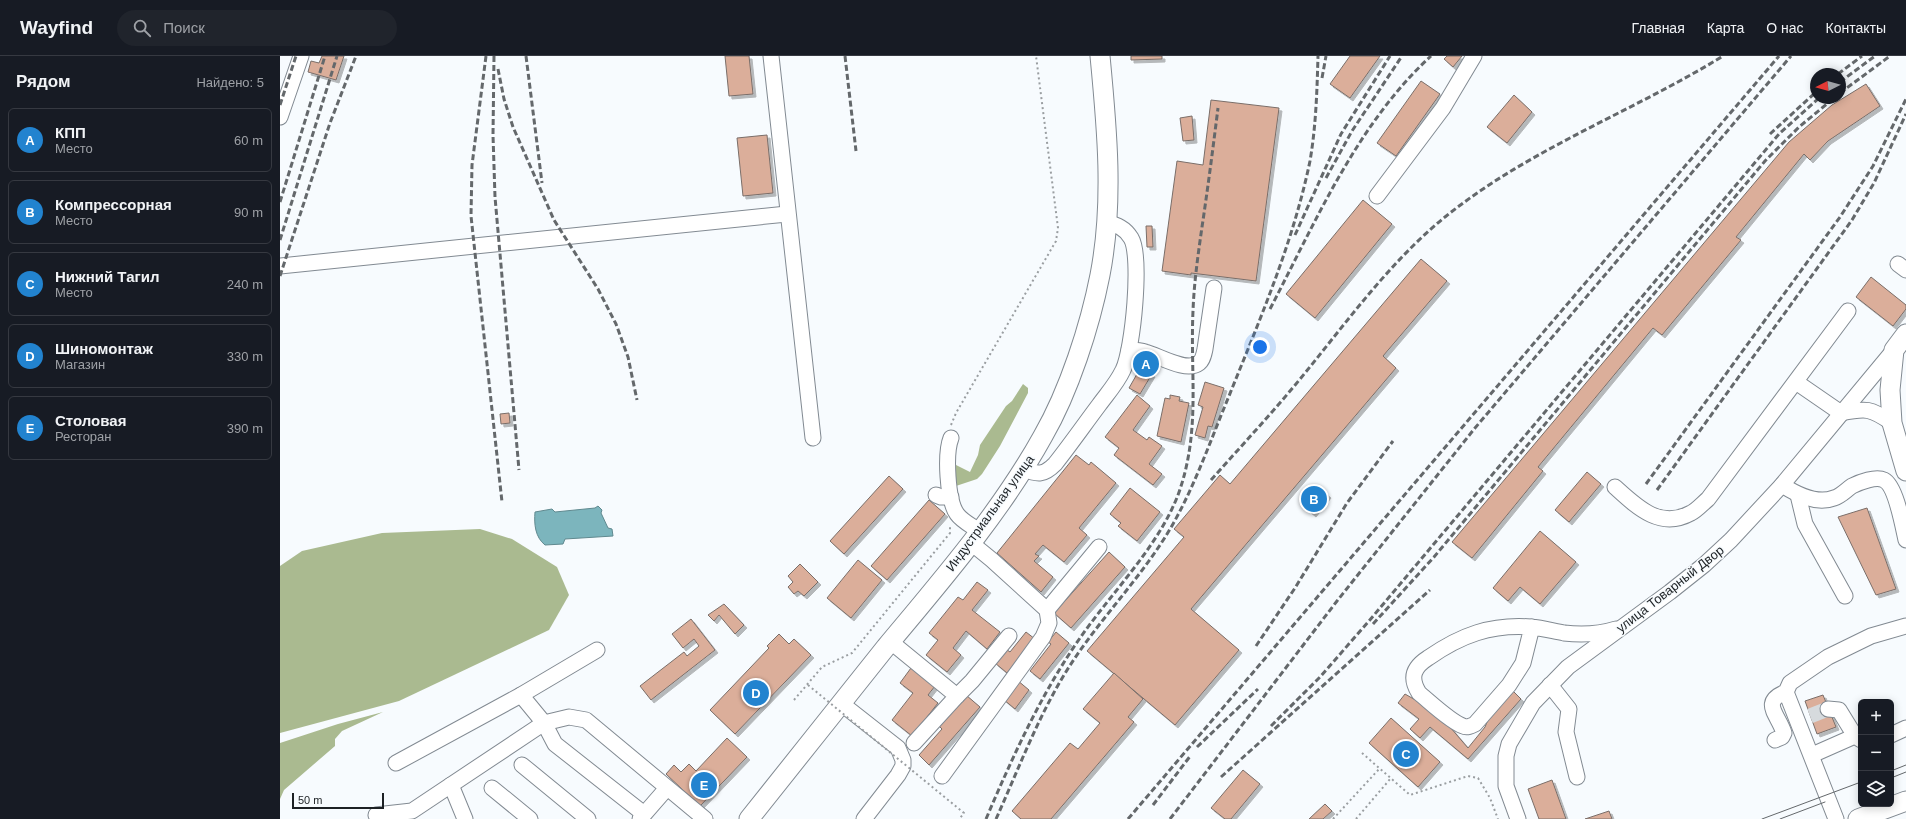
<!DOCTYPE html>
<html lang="ru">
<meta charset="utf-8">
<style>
:root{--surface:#171b24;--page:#20242c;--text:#f1f3f6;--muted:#9ea1a6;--line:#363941;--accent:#2283cf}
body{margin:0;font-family:Arial,sans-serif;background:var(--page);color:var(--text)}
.controls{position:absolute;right:12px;bottom:12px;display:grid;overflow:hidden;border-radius:6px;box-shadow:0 2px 10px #0003}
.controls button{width:36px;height:36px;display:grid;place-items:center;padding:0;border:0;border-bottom:1px solid var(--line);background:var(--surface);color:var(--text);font:20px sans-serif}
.compass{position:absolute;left:1530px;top:12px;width:36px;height:36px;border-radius:50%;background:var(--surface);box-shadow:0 2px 10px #0003;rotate:264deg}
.scale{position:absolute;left:12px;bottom:10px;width:92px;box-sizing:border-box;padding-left:4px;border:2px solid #1d2124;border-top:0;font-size:11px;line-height:14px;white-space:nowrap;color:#1d2124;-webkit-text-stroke:3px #f7fbfe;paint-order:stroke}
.you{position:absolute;left:980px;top:291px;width:14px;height:14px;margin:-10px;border:3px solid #fff;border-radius:50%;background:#1a73e8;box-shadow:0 0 0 6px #1a73e833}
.badge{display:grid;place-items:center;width:26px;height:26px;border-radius:50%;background:var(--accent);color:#fff;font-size:13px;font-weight:700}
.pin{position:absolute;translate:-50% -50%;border:2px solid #fff;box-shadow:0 1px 4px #0006}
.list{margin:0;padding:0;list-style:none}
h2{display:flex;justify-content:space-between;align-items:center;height:52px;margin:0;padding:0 16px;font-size:17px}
h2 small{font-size:13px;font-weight:400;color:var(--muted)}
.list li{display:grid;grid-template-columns:26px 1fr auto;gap:12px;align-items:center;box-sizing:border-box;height:64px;margin:0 8px 8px;padding:0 8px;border:1px solid var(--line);border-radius:6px}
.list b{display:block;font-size:15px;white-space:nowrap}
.list p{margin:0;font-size:13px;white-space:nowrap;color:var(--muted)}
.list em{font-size:13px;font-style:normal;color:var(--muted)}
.icon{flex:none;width:22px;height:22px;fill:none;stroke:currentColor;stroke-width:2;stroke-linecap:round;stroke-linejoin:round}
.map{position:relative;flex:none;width:1626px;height:763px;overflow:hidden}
header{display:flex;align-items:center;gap:24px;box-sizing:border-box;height:56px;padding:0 20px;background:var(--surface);border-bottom:1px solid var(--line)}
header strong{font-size:19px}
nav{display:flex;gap:22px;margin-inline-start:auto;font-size:14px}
.search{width:280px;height:36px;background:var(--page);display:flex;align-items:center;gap:10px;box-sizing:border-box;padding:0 14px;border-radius:22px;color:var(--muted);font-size:15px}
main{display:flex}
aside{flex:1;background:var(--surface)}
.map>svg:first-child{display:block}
.forest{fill:#aaba90}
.water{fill:#7cb5bd;stroke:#60898f}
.building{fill:#dbae9a;stroke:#7a6e69;filter:url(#shadow)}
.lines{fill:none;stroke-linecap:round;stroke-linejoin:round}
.minor-tunnel{stroke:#d6dadd;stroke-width:15;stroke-dasharray:15 8;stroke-linecap:butt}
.minor-casing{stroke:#828a92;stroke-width:17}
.major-casing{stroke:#828a92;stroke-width:21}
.path{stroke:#9a9ea1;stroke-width:2;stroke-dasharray:2 3;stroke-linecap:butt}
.minor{stroke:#fff;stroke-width:15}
.major{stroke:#fff;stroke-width:19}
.tram{stroke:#64686b;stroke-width:1}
.rail{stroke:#64686b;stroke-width:3;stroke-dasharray:6 3;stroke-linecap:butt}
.path-bridge{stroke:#9a9ea1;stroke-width:2;stroke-dasharray:2 3;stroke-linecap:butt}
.labels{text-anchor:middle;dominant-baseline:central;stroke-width:3;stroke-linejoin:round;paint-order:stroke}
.street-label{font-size:13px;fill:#1d2124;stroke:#f7fbfe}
</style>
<header>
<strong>Wayfind</strong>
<div class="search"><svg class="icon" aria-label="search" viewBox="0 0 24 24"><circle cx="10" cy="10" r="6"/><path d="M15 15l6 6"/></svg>Поиск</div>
<nav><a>Главная</a><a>Карта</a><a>О нас</a><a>Контакты</a></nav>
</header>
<main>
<aside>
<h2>Рядом<small>Найдено: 5</small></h2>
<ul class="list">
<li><span class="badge">A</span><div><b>КПП</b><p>Место</p></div><em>60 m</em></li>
<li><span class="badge">B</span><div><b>Компрессорная</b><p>Место</p></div><em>90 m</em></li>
<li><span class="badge">C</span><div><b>Нижний Тагил</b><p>Место</p></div><em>240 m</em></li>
<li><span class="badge">D</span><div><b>Шиномонтаж</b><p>Магазин</p></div><em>330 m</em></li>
<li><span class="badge">E</span><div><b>Столовая</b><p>Ресторан</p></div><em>390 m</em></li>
</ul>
</aside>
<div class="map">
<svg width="1626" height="763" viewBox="0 0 1626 763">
<defs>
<filter id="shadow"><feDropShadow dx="3" dy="3" stdDeviation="0" flood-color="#0004"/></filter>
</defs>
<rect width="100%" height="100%" fill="#f7fbfe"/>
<g class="forest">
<polygon points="743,328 748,332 748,337 720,390 702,418 697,423 676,430 674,408 690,416 698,399 700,389 726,350 732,345"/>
<polygon points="200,473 232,483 277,511 289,539 269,574 119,645 0,677 0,510 22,495 102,477"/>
<polygon points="103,656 62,675 55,683 55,690 4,734 0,743 0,687 58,668"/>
</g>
<path class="water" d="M318,450L322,454L321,457L328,472L332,473L333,480L285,483L283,488L265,489C255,481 254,468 255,456L272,453L275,456L315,452Z"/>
<g class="building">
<polygon points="42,0 64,0 56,24 28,16 31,5 39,7"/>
<polygon points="445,0 469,0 473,38 449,40"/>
<polygon points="851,0 882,0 882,3 851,4"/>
<polygon points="1070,0 1100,0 1070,42 1050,28"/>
<polygon points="1167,0 1182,0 1173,11 1164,3"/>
<polygon points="1141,25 1160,38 1116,100 1097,87"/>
<polygon points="1586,28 1600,50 1548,85 1530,104 1524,98 1456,181 1461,184 1382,279 1373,272 1258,411 1263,415 1192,502 1172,486 1509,86 1552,49"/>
<polygon points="1234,39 1252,56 1227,87 1207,71"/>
<polygon points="931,44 999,52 976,225 911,217 911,219 882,215 897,105 923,109"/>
<polygon points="912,60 914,84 903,85 900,62"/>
<polygon points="487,79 493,137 463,140 457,82"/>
<polygon points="1083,144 1112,168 1035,262 1006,238"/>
<polygon points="866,170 872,170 873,191 867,191"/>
<polygon points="1141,203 1167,225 1103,300 1116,312 911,553 959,594 895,669 807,595 904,481 894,473 940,419 950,428"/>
<polygon points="1591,221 1626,249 1626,253 1613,270 1576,241"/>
<polygon points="862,303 871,305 869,316 861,311"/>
<polygon points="861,311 872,318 860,338 849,332"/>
<polygon points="925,326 944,332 932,371 928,370 925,382 915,379 923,351 918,349"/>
<polygon points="857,339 870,350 853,374 867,384 869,381 882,390 869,408 882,418 873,429 834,399 839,392 825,381"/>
<polygon points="890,339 900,341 899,345 909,347 901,386 877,380 885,342 890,343"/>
<polygon points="229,357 230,367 221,368 220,358"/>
<polygon points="796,399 809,409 811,406 836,427 799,472 807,479 784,506 763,489 755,498 759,500 754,505 773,521 761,536 717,497"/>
<polygon points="1307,416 1321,428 1289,466 1275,454"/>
<polygon points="609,420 623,433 564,498 550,485"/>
<polygon points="1035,429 1048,439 1033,458 1020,447"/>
<polygon points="850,432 880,456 857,485 838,470 841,467 830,458"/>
<polygon points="649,444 665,458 607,524 591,510"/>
<polygon points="1587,452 1616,533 1596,539 1558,461"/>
<polygon points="1260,475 1296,506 1260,548 1240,531 1228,545 1213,532"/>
<polygon points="829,496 845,511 791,572 774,557"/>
<polygon points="578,504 602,524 571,562 547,542"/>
<polygon points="520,508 538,526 524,540 518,535 514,538 508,531 513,526 508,520"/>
<polygon points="697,526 708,534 692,554 720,576 707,593 686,575 673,592 681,599 667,616 646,599 658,584 649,577 678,541 683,544"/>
<polygon points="444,548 464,569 455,578 439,559 434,565 428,559"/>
<polygon points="411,563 435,594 371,644 360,630 404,596 407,600 419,590 414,583 403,592 392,578"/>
<polygon points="746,576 755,583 727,617 715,607 726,593 730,596"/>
<polygon points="776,576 789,587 760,623 750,615 771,588 768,586"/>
<polygon points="499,578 509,588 514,583 531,599 455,678 430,654 489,592 487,590"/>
<polygon points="631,612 655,630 648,639 658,647 632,680 612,664 633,637 620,627"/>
<polygon points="834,617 863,643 848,661 854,666 771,763 741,763 732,755 790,687 798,693 820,667 803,653"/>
<polygon points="737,624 749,634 735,653 723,643"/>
<polygon points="1232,634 1241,643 1188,703 1150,671 1140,682 1130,673 1139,663 1118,647 1125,638 1158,657 1188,692 1205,671 1212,654"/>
<polygon points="686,639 700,651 649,709 639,699 662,673 659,670"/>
<polygon points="1543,639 1556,671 1537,678 1525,645"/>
<polygon points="1111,662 1160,706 1138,731 1089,687"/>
<polygon points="447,682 467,701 420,750 386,718 394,709 401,716 409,708 416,715"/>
<polygon points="963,714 980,728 951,763 945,763 931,752"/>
<polygon points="1272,724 1286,763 1259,763 1248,733"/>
<polygon points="1045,748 1052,755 1043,763 1029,763"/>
<polygon points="1329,755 1332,763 1305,763"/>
</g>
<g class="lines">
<polyline class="minor-tunnel" points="1530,660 1548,653"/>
<defs>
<g id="minor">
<polyline points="491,0 533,382"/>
<polyline points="0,61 21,0"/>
<polyline points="1097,140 1163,52 1194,0"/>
<polyline points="1618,208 1626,214"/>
<polyline points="0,210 507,158"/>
<path d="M849,294C854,294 860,294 865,296C878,299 906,317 919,307C923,304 924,298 925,293L934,232"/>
<path d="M1516,326L1561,357C1586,352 1591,352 1612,367"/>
<path d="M671,382C665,397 667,444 677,458C682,465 692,470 699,475"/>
<path d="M744,413C758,419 764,419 775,408C790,389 804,369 819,349C827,338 837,327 843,314C853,294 862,200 851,182C845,172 837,169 826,166"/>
<path d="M1502,429C1516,438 1536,449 1554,442C1561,440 1566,434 1572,430C1580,426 1596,420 1604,424C1616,430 1623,471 1626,484"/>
<path d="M1335,431C1357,451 1380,474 1411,457C1417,454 1423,447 1428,443L1568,255"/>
<polyline points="656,439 661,441 671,441"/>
<polyline points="1518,439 1525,468 1565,540"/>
<polyline points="690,486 712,504 767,554 819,491"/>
<path d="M1252,571L1243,607L1229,629L1195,668C1191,670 1187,672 1183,670C1171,666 1150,646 1139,637C1129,621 1134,611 1148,602C1181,579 1211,568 1251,571C1262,572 1273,575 1284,577C1301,579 1320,578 1336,573"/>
<polyline points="611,586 677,640 634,687"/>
<polyline points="1270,629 1289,653 1286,676 1297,721"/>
<polyline points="1506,636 1556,763"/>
<polyline points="241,639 264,667 275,688 364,758"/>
<polyline points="677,640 692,625 729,580"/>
<polyline points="562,648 618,692 623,704 623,710 618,719 584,763"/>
<polyline points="1548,653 1559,654 1575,680"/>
<polyline points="1611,679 1626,672"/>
<path d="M1495,684L1502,681L1504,677C1498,658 1480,646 1506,636L1510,627L1548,601L1591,580L1626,570"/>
<polyline points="1532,699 1575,680 1581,684"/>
<polyline points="116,707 241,639 317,594"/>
<polyline points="242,709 308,763"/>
<polyline points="662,720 763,581 769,567 767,554"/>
<polyline points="171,729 185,763"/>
<polyline points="212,732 250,763"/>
<polyline points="96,759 132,755 264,667 289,661 306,664 425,763"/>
<polyline points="360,763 387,732"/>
<polyline points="1238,763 1226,730 1226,700 1229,688 1253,647 1288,611 1390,536 1424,509 1451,484 1502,429 1614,294"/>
</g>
<g id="major">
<polyline points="1626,278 1614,294 1610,334 1612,367 1626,415"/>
<path d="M469,763C515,706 560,648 606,591C661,525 721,456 763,380C789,335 810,270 820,219C834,147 827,72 820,0"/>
<polyline points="1578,763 1626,745"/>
</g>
</defs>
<use href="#minor" class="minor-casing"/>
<use href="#major" class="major-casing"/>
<g class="path">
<polyline points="671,369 676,357 776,185 778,172 756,0"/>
<polyline points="514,644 542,611 572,597 670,477 670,470"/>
<polyline points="1082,697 1130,739 1188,720 1198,722 1210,742 1218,763"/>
<polyline points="1053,763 1100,712"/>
<polyline points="1076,763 1111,722"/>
</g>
<use href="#minor" class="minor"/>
<use href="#major" class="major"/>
<g class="tram">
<polyline points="1611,715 1626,709"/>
<polyline points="1611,722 1626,716"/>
<polyline points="1482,763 1581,726"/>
<polyline points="1500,763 1545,746"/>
</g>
<g class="rail">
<polyline points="206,0 192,109 191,160 222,446"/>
<polyline points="214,0 213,79 215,141 239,414"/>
<polyline points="246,0 262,127"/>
<polyline points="565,0 576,95"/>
<polyline points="218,13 224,43 233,71 274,164 318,233 336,268 348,301 357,344"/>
<polyline points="1558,18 1582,0"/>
<polyline points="1042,22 1046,0"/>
<polyline points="1560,26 1595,0"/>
<polyline points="1560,37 1610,0"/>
<polyline points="0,49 16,0"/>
<polyline points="1490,78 1536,36"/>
<polyline points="1046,122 1072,75 1122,0"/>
<polyline points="0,146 45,0"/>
<polyline points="1015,179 1061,78 1110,0"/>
<polyline points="0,184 57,0"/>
<polyline points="0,220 50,67 76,0"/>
<path d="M990,253C1036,165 1077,68 1151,0"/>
<path d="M931,424C963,388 995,354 1025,317C1069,263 1111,205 1165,161C1249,93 1352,56 1443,0"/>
<polyline points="1366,428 1560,161 1593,110 1626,43"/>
<polyline points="1377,434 1572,164 1594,127 1626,58"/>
<polyline points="1093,568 1154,501 1485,105 1519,71 1554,42"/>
<polyline points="976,590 1015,532 1067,447 1113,385"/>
<polyline points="991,670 1040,621 1089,565 1499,78 1539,42"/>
<polyline points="917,691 978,633"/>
<polyline points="941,721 1150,534"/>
<polyline points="873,749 911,699"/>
<path d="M706,763C733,700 761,638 800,582C832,536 878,491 898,439C921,376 910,319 913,255C914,227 918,199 922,171C928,131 933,92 938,52"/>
<path d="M716,763C739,712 759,658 789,611C821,561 864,519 893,468C916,427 931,383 949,340C980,263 1013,187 1030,105C1036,70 1037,35 1038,0"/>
<polyline points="848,763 1499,0"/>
<polyline points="890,763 1057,545 1195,372 1511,0"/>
</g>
<polyline class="path-bridge" points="528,629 684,757 680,762 681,763"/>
</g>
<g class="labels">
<g class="street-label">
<text transform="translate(710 457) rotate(-54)">Индустриальная улица</text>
<text transform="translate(1390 533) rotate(-38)">улица Товарный Двор</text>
</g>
</g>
</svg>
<div class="controls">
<button>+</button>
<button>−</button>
<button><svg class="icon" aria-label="layers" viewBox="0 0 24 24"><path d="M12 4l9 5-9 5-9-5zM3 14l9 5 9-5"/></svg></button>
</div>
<svg class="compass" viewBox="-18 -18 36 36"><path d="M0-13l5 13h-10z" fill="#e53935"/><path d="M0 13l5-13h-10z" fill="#9ea1a6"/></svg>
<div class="scale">50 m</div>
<div class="you"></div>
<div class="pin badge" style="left:866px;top:308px">A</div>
<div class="pin badge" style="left:1034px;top:443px">B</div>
<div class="pin badge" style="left:1126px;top:698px">C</div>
<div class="pin badge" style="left:476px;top:637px">D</div>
<div class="pin badge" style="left:424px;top:729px">E</div>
</div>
</main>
